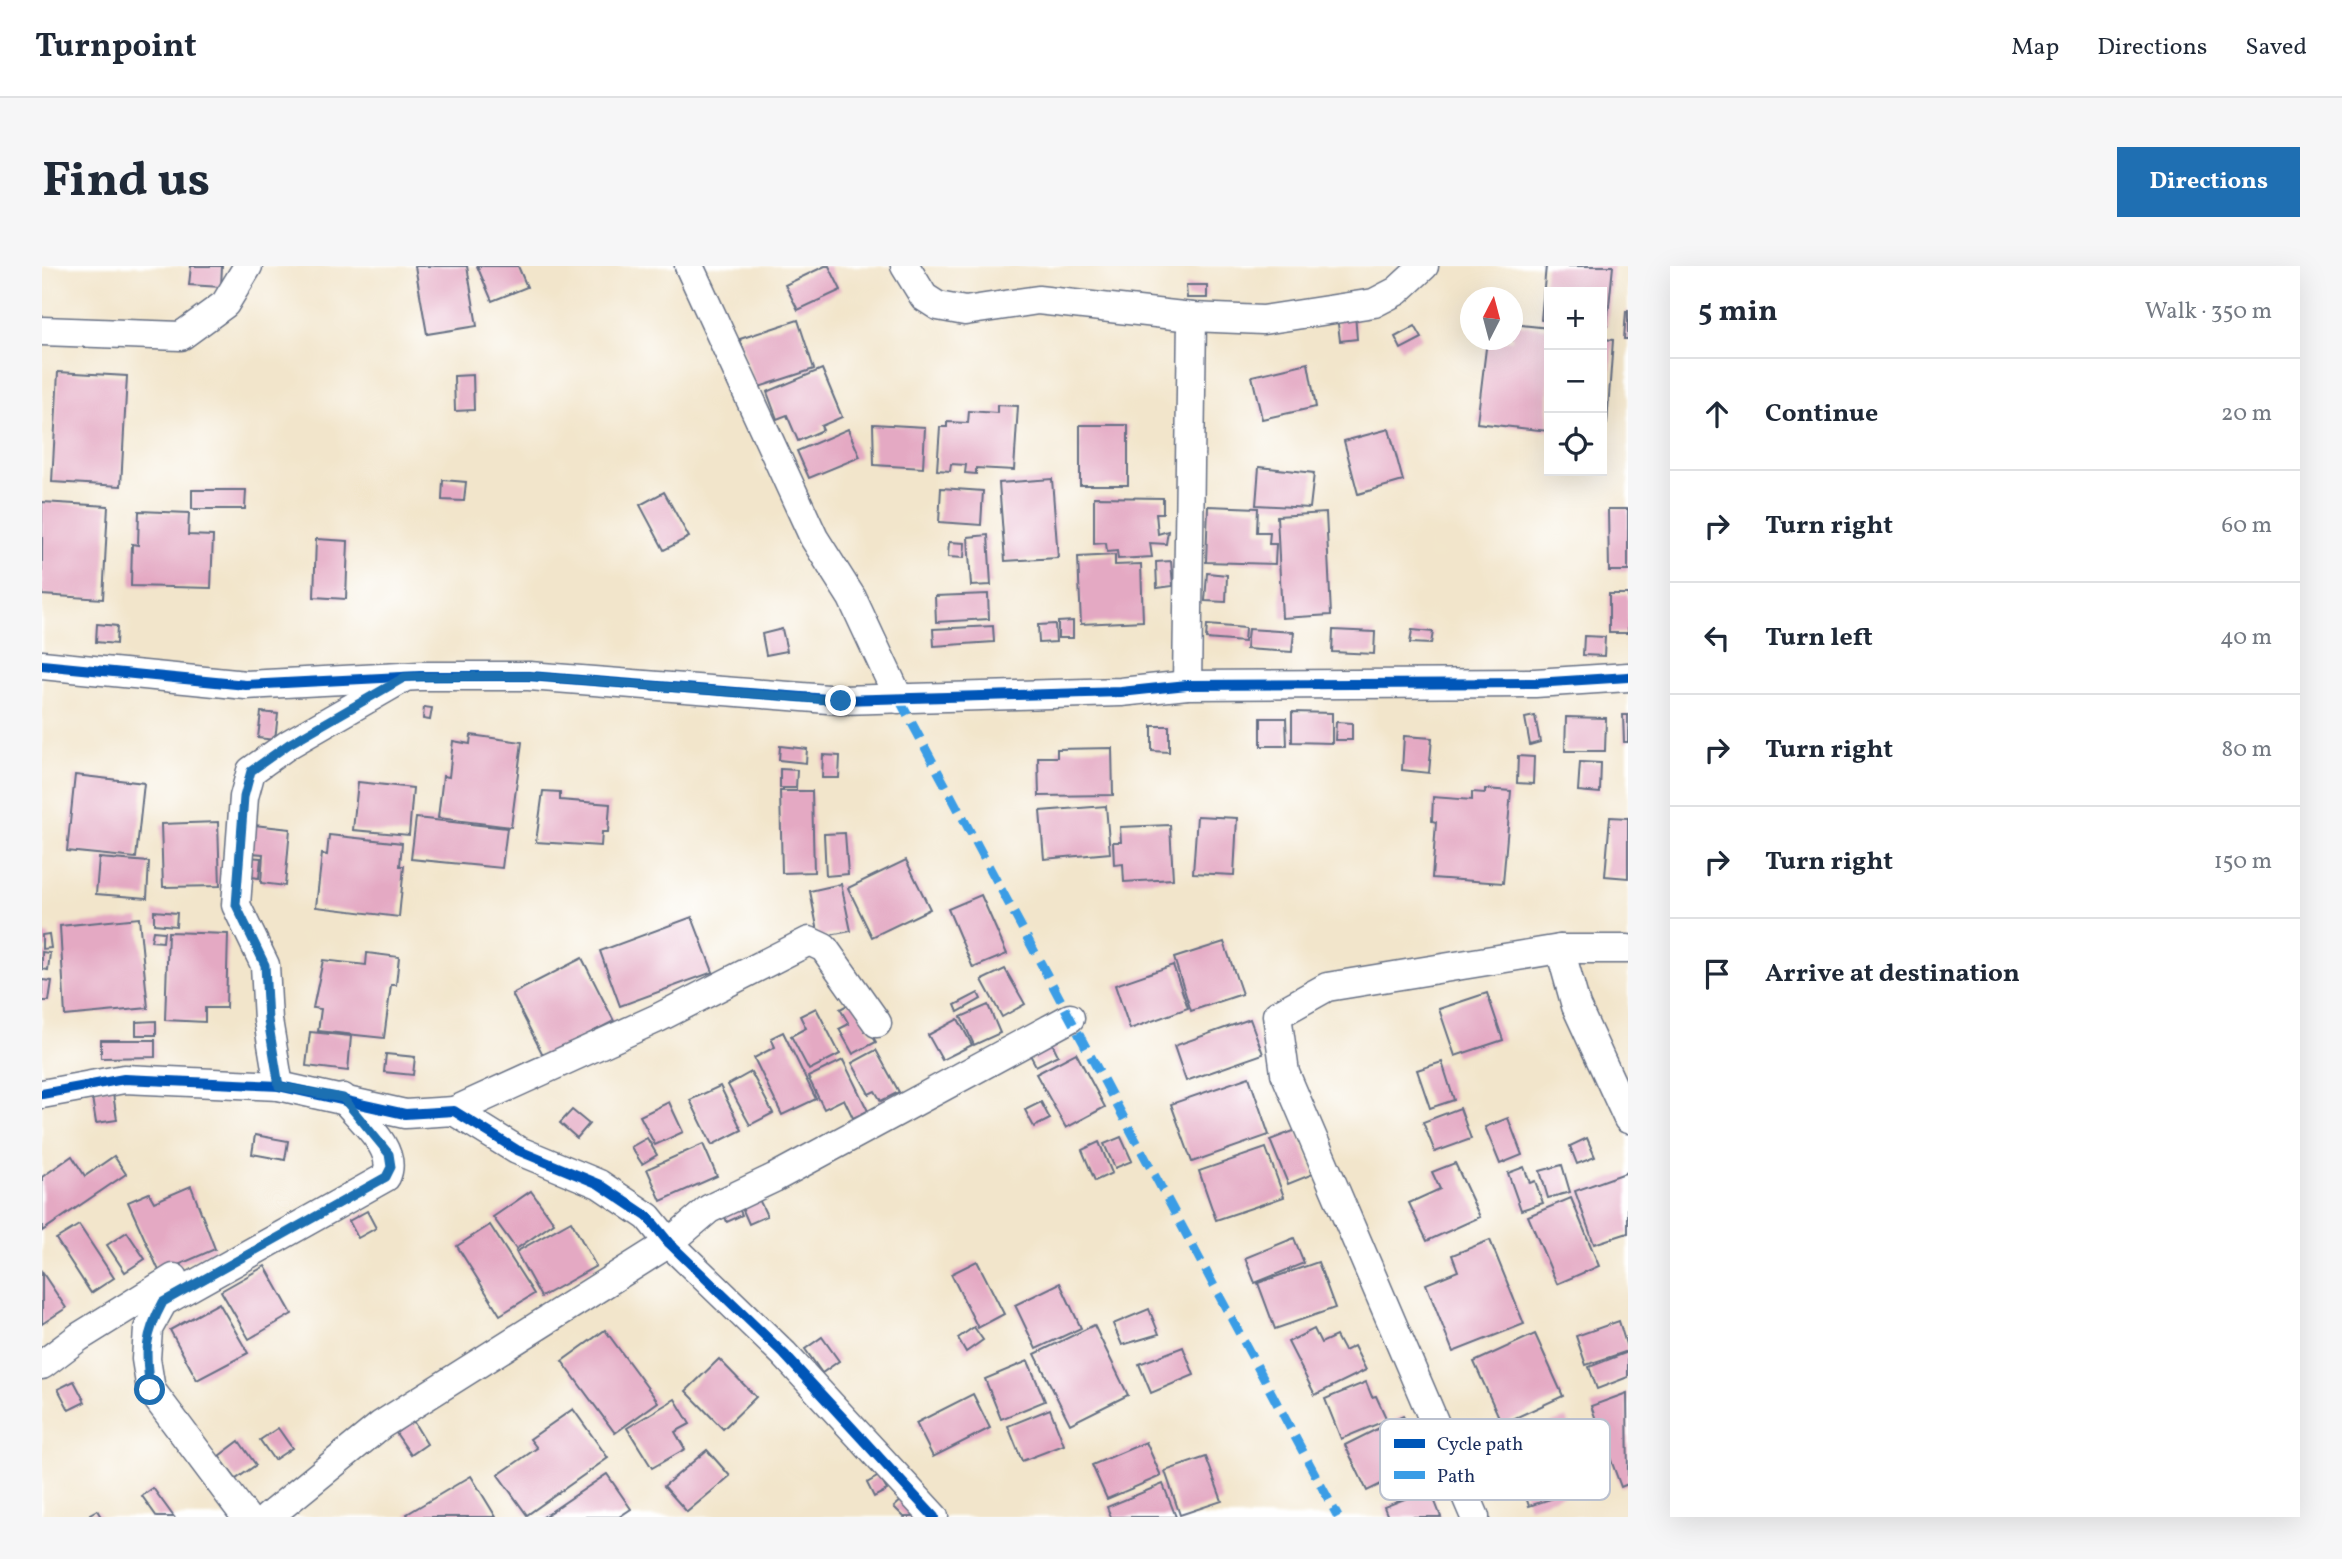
<!DOCTYPE html>
<meta charset="utf-8">
<style>
:root{--surface:#fff;--page:#f6f6f7;--text:#1f2937;--muted:#747a83;--line:#e0e1e3;--accent:#1f6fb2}
body{margin:0;font-family:Vollkorn,serif;background:var(--page);color:var(--text)}
.controls{position:absolute;right:21px;top:21px;display:grid;overflow:hidden;border-radius:0px;box-shadow:0 7px 28px #0002}
.controls button{width:63px;height:63px;display:grid;place-items:center;padding:0;border:0;border-bottom:2px solid var(--line);background:var(--surface);color:var(--text);font:35px sans-serif}
.compass{position:absolute;left:1418px;top:21px;width:63px;height:63px;border-radius:50%;background:var(--surface);box-shadow:0 7px 28px #0002;rotate:6deg}
.stop{position:absolute;width:21px;height:21px;margin:-16px;border:5px solid #1f6fb2;border-radius:50%;background:#fff}
.stop.end{background:#1f6fb2;border-color:#fff;box-shadow:0 2px 7px #0008}
.list{margin:0;padding:0;list-style:none}
h2{display:flex;justify-content:space-between;align-items:center;height:91px;margin:0;padding:0 28px;font-size:30px}
h2 small{font-size:23px;font-weight:400;color:var(--muted)}
.list li{display:grid;grid-template-columns:46px 1fr auto;gap:21px;align-items:center;box-sizing:border-box;height:112px;padding:0 28px;border-top:2px solid var(--line)}
.list b{display:block;font-size:26px;white-space:nowrap}
.list em{font-size:23px;font-style:normal;color:var(--muted)}
.icon{flex:none;width:38px;height:38px;fill:none;stroke:currentColor;stroke-width:2;stroke-linecap:round;stroke-linejoin:round}
.map{position:relative;flex:none;width:1586px;height:1251px;overflow:hidden;border-radius:0px}
header{display:flex;align-items:center;gap:42px;box-sizing:border-box;height:98px;padding:0 35px;background:var(--surface);border-bottom:2px solid var(--line)}
header strong{font-size:33px}
nav{display:flex;gap:38px;margin-inline-start:auto;font-size:24px}
.intro{display:flex;align-items:center;justify-content:space-between;box-sizing:border-box;height:168px;padding:0 42px}
h1{margin:0;font-size:49px}
.button{padding:18px 32px;border-radius:0px;background:var(--accent);color:#fff;font-size:24px;font-weight:700}
main{display:flex;gap:42px;padding:0 42px}
aside{flex:1;background:var(--surface);border-radius:0px;box-shadow:0 7px 28px #0002}
.map>svg:first-child{display:block}
.building{fill:#e4a9c3}
.lines{fill:none;stroke-linecap:round;stroke-linejoin:round}
.minor-casing{stroke:#666f84;stroke-width:31}
.minor{stroke:#fff;stroke-width:28}
.quiet{stroke:#3b9de6;stroke-width:9;stroke-dasharray:18 9;stroke-linecap:butt}
.cycleway-casing{stroke:#fff;stroke-width:15}
.cycleway{stroke:#0057b8;stroke-width:10}
.route{stroke:#1f6fb2;stroke-width:9}
.key{fill:#fff;stroke:#bbc1cf;stroke-width:2}
.key-label{font-size:19px;fill:#1b2f5e}
</style>
<header>
<strong>Turnpoint</strong>
<nav><a>Map</a><a>Directions</a><a>Saved</a></nav>
</header>
<div class="intro"><h1>Find us</h1><a class="button">Directions</a></div>
<main>
<div class="map">
<svg width="1586" height="1251" viewBox="0 0 1586 1251">
<rect width="100%" height="100%" fill="#fff"/>
<filter id="ink" filterUnits="userSpaceOnUse"><feTurbulence type="fractalNoise" baseFrequency=".0143" numOctaves="2"/><feDisplacementMap in="SourceGraphic" scale="14" xChannelSelector="R" yChannelSelector="G"/><feConvolveMatrix kernelMatrix="1 2 1 2 8 2 1 2 1" color-interpolation-filters="sRGB"/></filter>
<filter id="wash" filterUnits="userSpaceOnUse"><feTurbulence type="fractalNoise" baseFrequency=".00686" numOctaves="4" result="noise"/><feDisplacementMap in="SourceGraphic" scale="28" xChannelSelector="R" yChannelSelector="G"/><feGaussianBlur stdDeviation="1.57" result="paint"/><feColorMatrix in="noise" values="0 0 0 0 0 0 0 0 0 0 0 0 0 0 0 0 0 1.4 0 .05"/><feComposite in="paint" operator="in"/></filter>
<g filter="url(#wash)">
<rect width="100%" height="100%" fill="#f2e5cb"/>
<g id="blocks">
<g class="building">
<polygon points="149,0 180,0 179,21 147,19"/>
<polygon points="373,0 425,0 435,60 385,68"/>
<polygon points="435,0 476,0 485,21 450,35"/>
<polygon points="783,0 787,0 799,24 756,44 743,19"/>
<polygon points="1504,0 1571,0 1565,60 1560,60 1560,26 1507,26 1507,55 1499,54"/>
<polygon points="1144,19 1165,19 1165,32 1145,32"/>
<polygon points="1584,45 1586,45 1586,73 1582,73"/>
<polygon points="1313,48 1315,73 1298,75 1295,50"/>
<polygon points="756,54 772,103 714,122 698,73"/>
<polygon points="1470,58 1507,62 1506,165 1435,157 1445,74 1470,74"/>
<polygon points="1373,60 1380,72 1359,83 1353,71"/>
<polygon points="1560,73 1571,74 1565,158 1560,158"/>
<polygon points="1266,97 1274,141 1220,153 1210,110"/>
<polygon points="780,103 800,151 779,160 781,164 756,175 745,149 735,153 725,126"/>
<polygon points="16,106 85,110 79,220 10,216"/>
<polygon points="431,109 432,144 413,145 412,110"/>
<polygon points="955,139 976,140 972,204 934,202 934,208 923,207 924,199 909,198 908,205 895,204 898,161 905,161 905,156 926,157 927,145 955,147"/>
<polygon points="831,158 883,161 881,202 832,199"/>
<rect x="1038" y="159" width="48" height="60"/>
<polygon points="806,163 818,191 767,212 755,185"/>
<polygon points="1347,163 1361,215 1316,228 1302,175"/>
<polygon points="1217,201 1272,207 1268,242 1214,239"/>
<polygon points="1010,213 1016,292 963,295 957,217"/>
<polygon points="401,214 424,216 422,235 400,234"/>
<polygon points="899,222 941,225 939,259 897,256"/>
<polygon points="150,224 204,224 203,243 150,243"/>
<polygon points="622,226 647,271 622,284 598,239"/>
<polygon points="1052,231 1121,232 1121,247 1114,247 1116,268 1126,265 1124,278 1108,277 1110,291 1076,293 1075,285 1065,286 1064,277 1052,278"/>
<polygon points="0,236 66,240 61,333 0,329"/>
<polygon points="1166,240 1216,242 1215,266 1228,266 1227,278 1234,278 1233,298 1164,296"/>
<polygon points="1566,243 1586,243 1586,305 1567,305"/>
<polygon points="97,245 147,247 146,269 171,270 169,322 89,320 90,278 96,279"/>
<polygon points="1284,247 1289,349 1240,352 1235,250"/>
<polygon points="946,269 949,319 929,320 926,271"/>
<polygon points="274,273 306,275 304,333 272,331"/>
<polygon points="907,276 923,277 922,292 906,291"/>
<polygon points="1073,289 1073,299 1099,298 1101,355 1039,358 1036,291"/>
<polygon points="1129,295 1131,320 1115,322 1114,296"/>
<polygon points="1165,307 1185,309 1184,336 1163,335"/>
<polygon points="946,328 947,353 894,356 893,330"/>
<rect x="1567" y="328" width="19" height="39"/>
<polygon points="1031,355 1031,372 1016,372 1016,356"/>
<polygon points="55,358 75,360 74,378 54,376"/>
<polygon points="1013,358 1014,376 997,377 996,359"/>
<polygon points="1165,359 1203,362 1202,376 1164,373"/>
<polygon points="951,360 952,376 892,380 891,363"/>
<polygon points="740,363 745,385 724,389 720,368"/>
<polygon points="1206,363 1252,366 1250,386 1204,383"/>
<polygon points="1291,364 1333,366 1332,388 1290,386"/>
<polygon points="1370,364 1391,366 1389,378 1368,377"/>
<polygon points="1542,370 1563,371 1562,390 1541,389"/>
<polygon points="382,441 390,442 388,454 381,453"/>
<polygon points="219,446 236,448 233,474 216,472"/>
<polygon points="1250,446 1290,447 1290,477 1250,476"/>
<polygon points="1581,449 1586,449 1586,476 1582,476"/>
<polygon points="1493,450 1498,476 1488,479 1483,452"/>
<polygon points="1524,451 1564,452 1563,485 1523,485"/>
<polygon points="1219,452 1244,452 1245,480 1219,480"/>
<polygon points="1294,456 1310,457 1310,474 1293,474"/>
<polygon points="1110,460 1127,460 1127,486 1110,485"/>
<polygon points="429,469 480,476 469,561 396,552 401,510 407,511 411,475 428,478"/>
<polygon points="1362,470 1390,472 1387,507 1360,504"/>
<polygon points="738,480 765,483 764,497 737,494"/>
<polygon points="1070,482 1071,529 997,530 996,491 1015,491 1015,483"/>
<polygon points="781,489 798,490 797,512 780,512"/>
<polygon points="1476,490 1492,491 1491,518 1475,517"/>
<polygon points="1538,496 1559,497 1558,527 1536,525"/>
<polygon points="738,503 755,504 754,522 738,522"/>
<polygon points="33,509 102,517 94,592 25,585"/>
<polygon points="316,516 371,522 367,569 311,564"/>
<polygon points="1443,523 1469,525 1461,617 1390,612 1394,556 1390,555 1391,531 1430,534 1430,526 1443,527"/>
<polygon points="501,525 518,526 518,534 568,538 566,566 560,566 559,580 494,576"/>
<polygon points="738,525 770,525 772,606 740,607"/>
<polygon points="1064,540 1068,587 1002,593 998,545"/>
<polygon points="1155,550 1195,552 1192,609 1151,607"/>
<polygon points="1568,551 1586,552 1586,612 1563,610"/>
<polygon points="374,552 465,562 460,602 369,593"/>
<polygon points="176,556 178,620 121,621 119,558"/>
<polygon points="212,559 248,563 243,620 219,617 221,588 210,587"/>
<polygon points="1128,559 1131,613 1082,616 1081,598 1072,599 1071,576 1079,576 1078,561"/>
<polygon points="803,567 806,608 784,610 782,568"/>
<polygon points="287,569 360,577 358,600 362,600 357,651 274,641 280,588 285,589"/>
<polygon points="205,591 219,592 217,612 203,610"/>
<polygon points="57,592 107,596 105,632 54,628"/>
<polygon points="864,594 888,643 830,671 806,622"/>
<polygon points="799,618 809,665 777,671 768,625"/>
<polygon points="939,629 965,688 931,702 906,643"/>
<polygon points="112,645 135,647 134,660 112,658"/>
<polygon points="650,651 671,706 578,740 558,685"/>
<polygon points="97,652 106,742 23,750 18,660"/>
<polygon points="111,665 122,666 121,676 109,675"/>
<polygon points="126,666 186,668 184,742 163,742 163,756 123,754"/>
<polygon points="7,668 9,682 0,683 0,669"/>
<polygon points="1182,676 1200,728 1149,745 1132,692"/>
<polygon points="0,686 8,687 6,704 0,703"/>
<polygon points="325,687 357,691 354,719 349,719 342,772 276,765 279,743 271,742 281,694 324,699"/>
<polygon points="540,692 572,755 502,791 470,728"/>
<polygon points="1131,699 1146,742 1088,763 1073,719"/>
<polygon points="963,703 983,738 960,751 940,714"/>
<polygon points="0,714 10,715 7,735 0,735"/>
<polygon points="936,727 939,733 916,746 913,739"/>
<polygon points="1445,727 1461,774 1413,790 1397,743"/>
<polygon points="811,736 834,776 811,788 797,763 807,758 798,743"/>
<polygon points="946,739 958,767 932,779 919,751"/>
<polygon points="774,742 798,788 767,804 749,770 764,762 758,750"/>
<polygon points="916,753 930,779 900,794 886,769"/>
<polygon points="1208,753 1221,788 1144,815 1132,780"/>
<polygon points="114,755 114,769 94,769 94,756"/>
<polygon points="268,766 309,770 306,805 264,800"/>
<polygon points="741,766 774,833 740,849 712,792 733,781 729,772"/>
<polygon points="1007,771 1016,789 994,800 985,783"/>
<polygon points="59,774 113,774 113,791 59,792"/>
<polygon points="834,784 857,826 839,835 833,825 827,828 810,797"/>
<polygon points="1034,787 1063,841 1024,862 994,808"/>
<polygon points="344,788 373,791 371,809 342,806"/>
<polygon points="801,794 826,845 811,852 802,833 782,843 766,811"/>
<polygon points="1400,796 1412,834 1388,842 1375,804"/>
<polygon points="709,806 731,847 708,859 686,819"/>
<polygon points="1207,811 1227,869 1150,896 1129,838"/>
<polygon points="678,820 700,864 670,879 648,834"/>
<polygon points="70,821 75,854 54,857 49,825"/>
<polygon points="627,836 641,866 613,879 598,850"/>
<polygon points="999,836 1008,853 992,861 983,844"/>
<polygon points="1418,842 1429,873 1393,886 1381,856"/>
<polygon points="530,844 547,858 535,872 518,857"/>
<polygon points="1466,852 1480,889 1458,898 1443,861"/>
<polygon points="1254,864 1271,908 1246,918 1228,874"/>
<polygon points="213,869 246,875 243,894 210,888"/>
<polygon points="1079,871 1090,895 1073,902 1062,878"/>
<polygon points="605,872 615,889 600,898 589,881"/>
<polygon points="1545,872 1553,891 1535,898 1528,880"/>
<polygon points="1057,876 1070,907 1053,915 1040,884"/>
<polygon points="661,878 675,910 619,935 605,903"/>
<polygon points="1224,882 1242,931 1174,954 1157,905"/>
<polygon points="30,890 43,910 72,890 84,908 0,965 0,911"/>
<polygon points="1413,897 1438,951 1385,975 1367,937 1398,923 1390,906"/>
<polygon points="1520,899 1528,926 1506,932 1498,905"/>
<polygon points="1482,901 1488,917 1493,915 1501,937 1479,944 1466,907"/>
<polygon points="1586,906 1586,967 1552,978 1533,925"/>
<polygon points="149,920 173,983 118,1007 86,936 107,927 112,936"/>
<polygon points="489,925 512,957 474,983 451,951"/>
<polygon points="714,927 725,950 707,958 697,935"/>
<polygon points="1529,932 1557,1000 1515,1018 1486,950"/>
<polygon points="693,934 700,949 685,956 678,940"/>
<polygon points="325,945 334,962 316,972 307,955"/>
<polygon points="529,955 554,1000 499,1031 474,986"/>
<polygon points="37,959 72,1012 49,1027 14,973"/>
<polygon points="448,959 492,1028 458,1049 415,980"/>
<polygon points="85,966 103,993 83,1006 65,979"/>
<polygon points="1252,972 1262,997 1213,1017 1203,992"/>
<polygon points="1448,974 1482,1058 1411,1086 1384,1018 1416,1005 1410,989"/>
<polygon points="935,995 962,1048 936,1062 909,1008"/>
<polygon points="1276,996 1293,1042 1233,1063 1216,1017"/>
<polygon points="223,1000 250,1048 207,1073 179,1025"/>
<polygon points="0,1006 24,1042 0,1058"/>
<polygon points="1018,1017 1039,1062 994,1083 973,1039"/>
<polygon points="177,1037 206,1087 155,1114 128,1064"/>
<polygon points="1107,1043 1117,1068 1080,1079 1071,1058"/>
<polygon points="1577,1055 1586,1085 1544,1099 1534,1070"/>
<polygon points="1052,1059 1086,1129 1028,1158 993,1088"/>
<polygon points="932,1061 941,1074 924,1086 916,1072"/>
<polygon points="1272,1063 1279,1077 1294,1070 1302,1085 1312,1080 1324,1104 1273,1129 1246,1076"/>
<polygon points="563,1064 616,1136 573,1167 520,1095"/>
<polygon points="1493,1068 1521,1130 1460,1158 1432,1096"/>
<polygon points="780,1071 797,1095 780,1107 763,1083"/>
<polygon points="1141,1081 1152,1109 1109,1127 1097,1098"/>
<polygon points="1586,1086 1586,1111 1555,1123 1547,1101"/>
<polygon points="677,1093 714,1131 681,1163 644,1125"/>
<polygon points="986,1095 1003,1135 959,1153 943,1113"/>
<polygon points="32,1115 43,1136 27,1144 16,1123"/>
<polygon points="1324,1116 1330,1131 1334,1130 1345,1154 1299,1173 1283,1133"/>
<polygon points="1585,1127 1586,1218 1579,1221 1549,1140"/>
<polygon points="931,1128 948,1162 891,1191 874,1157"/>
<polygon points="633,1133 648,1158 633,1166 643,1183 610,1202 585,1162"/>
<polygon points="531,1143 566,1192 485,1249 456,1209 495,1182 488,1173"/>
<polygon points="1008,1143 1022,1179 980,1195 966,1160"/>
<polygon points="1361,1150 1373,1174 1363,1179 1374,1201 1325,1225 1303,1179"/>
<polygon points="1525,1152 1548,1220 1487,1240 1464,1172"/>
<polygon points="371,1155 385,1178 369,1189 354,1167"/>
<polygon points="236,1162 250,1182 232,1194 218,1174"/>
<polygon points="197,1175 214,1199 194,1213 177,1190"/>
<polygon points="1104,1176 1119,1210 1065,1233 1050,1199"/>
<polygon points="665,1184 688,1210 645,1246 622,1220"/>
<polygon points="1164,1191 1180,1235 1138,1249 1123,1205"/>
<polygon points="565,1208 589,1243 577,1251 501,1251"/>
<polygon points="429,1210 454,1251 367,1251 365,1248"/>
<polygon points="837,1210 845,1224 832,1231 825,1217"/>
<polygon points="1121,1218 1134,1251 1069,1251 1065,1241"/>
<polygon points="111,1222 132,1251 115,1251 100,1230"/>
<polygon points="1388,1223 1399,1251 1346,1251 1342,1241"/>
<polygon points="862,1232 877,1251 862,1251 852,1241"/>
<polygon points="55,1244 59,1251 49,1251 48,1248"/>
</g>
</g>
</g>
<g filter="url(#ink)">
<use href="#blocks" fill-opacity="0" stroke="#666f84" stroke-width="2"/>
<g class="lines">
<defs>
<g id="minor">
<polyline points="647,0 772,272 810,332 857,433"/>
<polyline points="863,0 882,31 896,40 923,45 996,34 1150,51 1221,54 1332,37 1355,25 1382,0"/>
<polyline points="0,65 139,70 183,38 206,0"/>
<polyline points="0,399 204,419 378,410 487,410 799,434 1079,426 1145,419 1493,417 1586,411"/>
<polyline points="1145,419 1150,51"/>
<polyline points="1518,683 1534,740 1586,853"/>
<polyline points="237,820 226,754 223,699 194,639 202,531 209,505 247,478 358,414"/>
<polyline points="0,828 82,813 237,820 363,848 412,845 475,884 557,918 606,951 627,977 742,1088 892,1251"/>
<polyline points="412,845 616,752 767,675 782,682 835,757"/>
<polyline points="0,1099 37,1071 132,1012"/>
<path d="M204,1251L109,1124L104,1093L106,1063L121,1036L344,911C357,884 318,853 301,832"/>
<polyline points="226,1251 339,1159 627,977 667,943 732,912 1028,752"/>
<polyline points="1433,1251 1243,807 1235,749 1285,721 1518,683 1586,683"/>
</g>
</defs>
<use href="#minor" class="minor-casing"/>
<use href="#minor" class="minor"/>
<polyline class="quiet" points="857,433 1296,1251"/>
<defs>
<g id="cycleway">
<polyline points="0,399 204,419 378,410 487,410 799,434 1079,426 1145,419 1493,417 1586,411"/>
<polyline points="0,828 82,813 237,820 363,848 412,845 475,884 557,918 606,951 627,977 742,1088 892,1251"/>
</g>
</defs>
<use href="#cycleway" class="cycleway-casing"/>
<use href="#cycleway" class="cycleway"/>
</g>
</g>
<g class="lines" filter="url(#ink)">
<path class="route" d="M108,1124C103,1085 102,1071 121,1036L344,911L349,901L347,888L301,832L237,820L226,754L223,699L194,639L202,531L209,505L247,478L363,411L487,410L799,435"/>
</g>
<rect x="1338" y="1153" width="230" height="81" rx="10" class="key"/>
<rect x="1352" y="1173" width="31" height="9" fill="#0057b8"/>
<rect x="1352" y="1205" width="31" height="8" fill="#3b9de6"/>
<g class="key-label">
<text x="1395" y="1184">Cycle path</text>
<text x="1395" y="1216">Path</text>
</g>
</svg>
<div class="controls">
<button>+</button>
<button>−</button>
<button><svg class="icon" aria-label="locate" viewBox="0 0 24 24"><circle cx="12" cy="12" r="6"/><path d="M12 2v4M12 18v4M2 12h4M18 12h4"/></svg></button>
</div>
<svg class="compass" viewBox="-18 -18 36 36"><path d="M0-13l5 13h-10z" fill="#e53935"/><path d="M0 13l5-13h-10z" fill="#747a83"/></svg>
<div class="stop" style="left:108px;top:1124px"></div>
<div class="stop end" style="left:799px;top:435px"></div>
</div>
<aside>
<h2>5 min<small>Walk · 350 m</small></h2>
<ul class="list">
<li><svg class="icon" aria-label="ahead" viewBox="0 0 24 24"><path d="M12 20V5M6 11l6-6 6 6"/></svg><div><b>Continue</b></div><em>20 m</em></li>
<li><svg class="icon" aria-label="right" viewBox="0 0 24 24"><path d="M7 20v-9h11M14 6l5 5-5 5"/></svg><div><b>Turn right</b></div><em>60 m</em></li>
<li><svg class="icon" aria-label="left" viewBox="0 0 24 24"><path d="M17 20v-9H6M10 6l-5 5 5 5"/></svg><div><b>Turn left</b></div><em>40 m</em></li>
<li><svg class="icon" aria-label="right" viewBox="0 0 24 24"><path d="M7 20v-9h11M14 6l5 5-5 5"/></svg><div><b>Turn right</b></div><em>80 m</em></li>
<li><svg class="icon" aria-label="right" viewBox="0 0 24 24"><path d="M7 20v-9h11M14 6l5 5-5 5"/></svg><div><b>Turn right</b></div><em>150 m</em></li>
<li><svg class="icon" aria-label="arrive" viewBox="0 0 24 24"><path d="M6 21V4h12l-3 4 3 4H6"/></svg><div><b>Arrive at destination</b></div></li>
</ul>
</aside>
</main>
